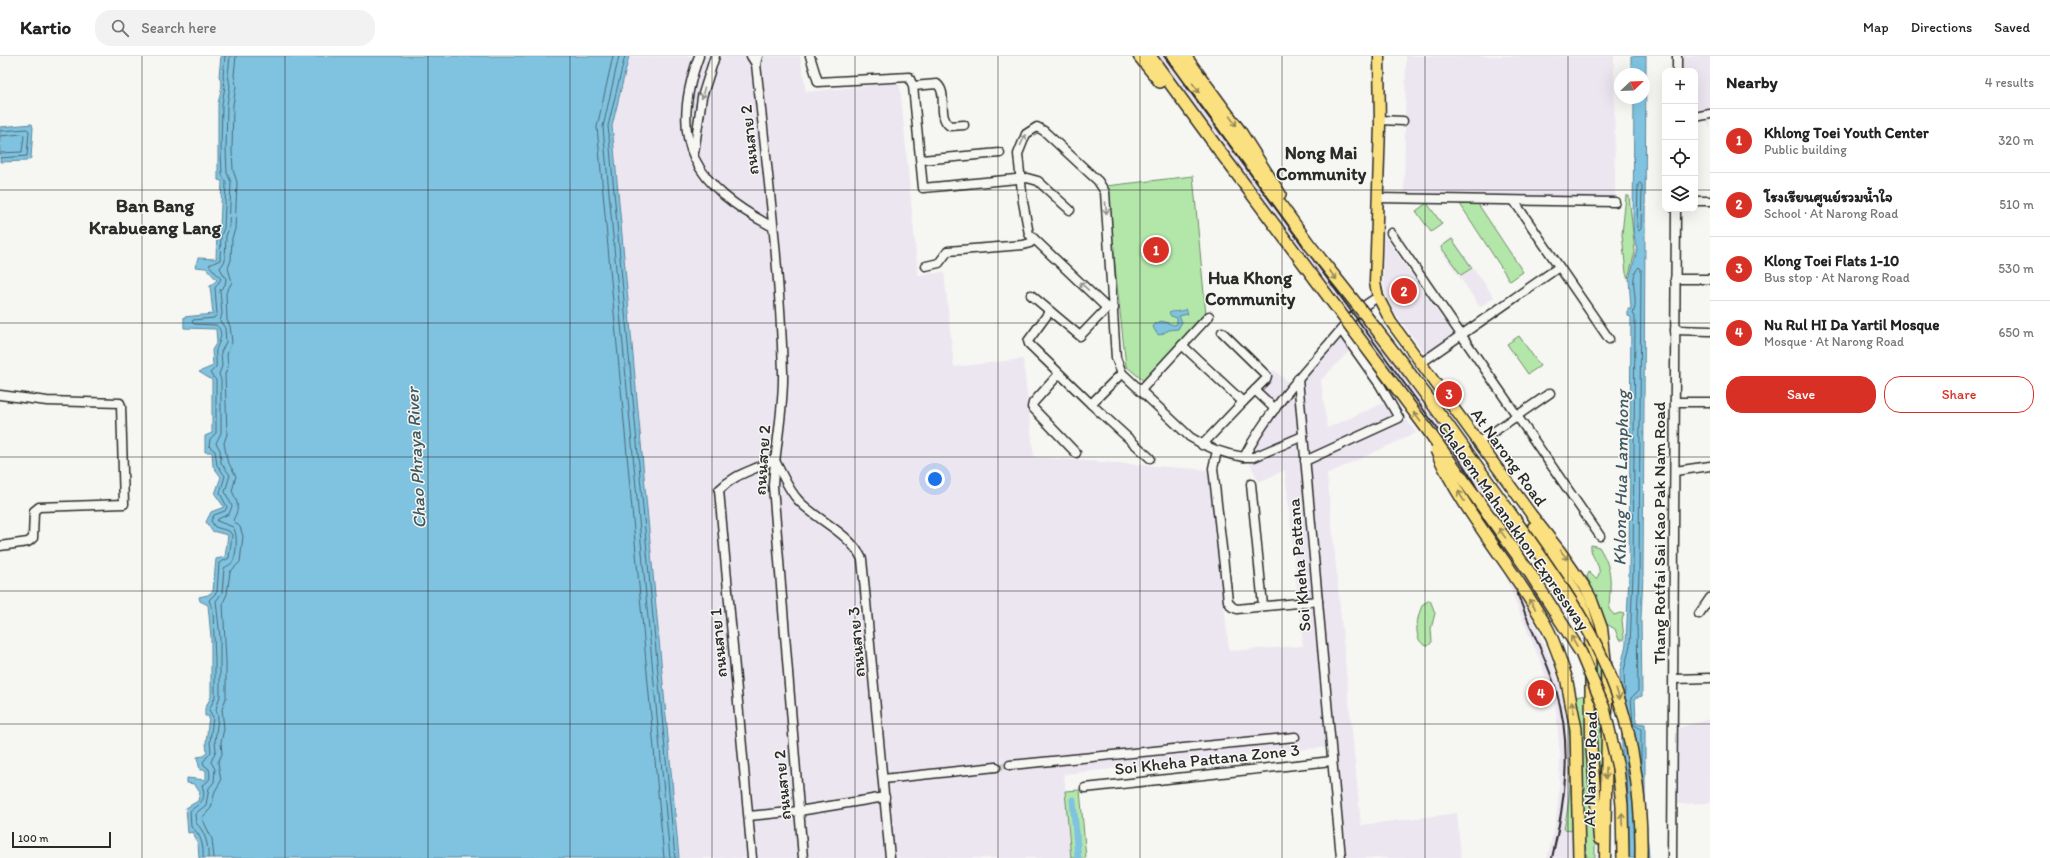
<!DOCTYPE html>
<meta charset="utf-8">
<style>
:root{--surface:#fff;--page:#f2f2f2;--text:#222;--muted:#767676;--line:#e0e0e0;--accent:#d93025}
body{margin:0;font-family:Itim,"Playpen Sans Thai",sans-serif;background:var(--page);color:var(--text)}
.controls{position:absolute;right:12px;top:12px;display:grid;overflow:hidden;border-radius:8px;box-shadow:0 4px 16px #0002}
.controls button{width:36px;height:36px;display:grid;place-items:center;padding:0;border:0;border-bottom:1px solid var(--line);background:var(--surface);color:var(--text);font:20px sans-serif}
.compass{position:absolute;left:1614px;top:12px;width:36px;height:36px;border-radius:50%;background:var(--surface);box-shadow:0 4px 16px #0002;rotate:67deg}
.scale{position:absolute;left:12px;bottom:10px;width:99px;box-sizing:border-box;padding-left:4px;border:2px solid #2b2b2b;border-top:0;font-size:11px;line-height:14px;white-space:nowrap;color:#2b2b2b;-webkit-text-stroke:3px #f6f6f2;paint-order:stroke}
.you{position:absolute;left:935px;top:423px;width:14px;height:14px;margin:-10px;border:3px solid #fff;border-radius:50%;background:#1a73e8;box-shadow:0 0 0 6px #1a73e833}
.badge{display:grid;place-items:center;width:26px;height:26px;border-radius:50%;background:var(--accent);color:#fff;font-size:13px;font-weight:700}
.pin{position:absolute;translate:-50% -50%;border:2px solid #fff;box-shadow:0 1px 4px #0006}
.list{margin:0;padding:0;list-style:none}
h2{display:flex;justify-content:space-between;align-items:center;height:52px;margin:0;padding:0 16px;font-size:17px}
h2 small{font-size:13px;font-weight:400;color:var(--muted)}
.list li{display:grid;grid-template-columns:26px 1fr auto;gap:12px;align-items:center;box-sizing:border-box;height:64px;padding:0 16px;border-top:1px solid var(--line)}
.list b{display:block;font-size:15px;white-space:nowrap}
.list p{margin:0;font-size:13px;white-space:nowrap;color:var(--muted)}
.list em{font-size:13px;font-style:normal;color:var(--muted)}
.actions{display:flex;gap:8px;padding:12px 16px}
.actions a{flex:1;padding:9px 0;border:1px solid var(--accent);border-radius:16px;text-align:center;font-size:14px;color:var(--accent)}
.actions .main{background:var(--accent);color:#fff}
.icon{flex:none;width:22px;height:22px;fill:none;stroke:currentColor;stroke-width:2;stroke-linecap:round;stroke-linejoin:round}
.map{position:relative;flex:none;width:1710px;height:802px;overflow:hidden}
header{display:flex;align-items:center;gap:24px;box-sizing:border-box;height:56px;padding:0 20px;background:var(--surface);border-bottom:1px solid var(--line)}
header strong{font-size:19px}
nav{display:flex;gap:22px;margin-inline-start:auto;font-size:14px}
.search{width:280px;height:36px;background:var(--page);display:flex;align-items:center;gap:10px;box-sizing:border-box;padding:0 14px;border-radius:16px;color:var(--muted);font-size:15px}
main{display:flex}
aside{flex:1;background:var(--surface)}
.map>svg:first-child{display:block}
.built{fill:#ece6f1}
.green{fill:#b3e7a9;stroke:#6f896a}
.water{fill:#7fc3e0;stroke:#5d8698}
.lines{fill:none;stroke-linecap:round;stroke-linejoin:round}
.shore{stroke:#4d6873;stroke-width:1}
.canal{stroke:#7fc3e0;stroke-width:7}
.minor-tunnel{stroke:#cdcdca;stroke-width:8;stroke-dasharray:8 4;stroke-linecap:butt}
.minor-casing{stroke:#2b2b2b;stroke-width:11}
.major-casing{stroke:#2b2b2b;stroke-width:13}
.highway-casing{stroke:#2b2b2b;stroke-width:14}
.minor{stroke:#f6f6f2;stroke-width:8}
.major{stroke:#fbe080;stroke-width:10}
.highway{stroke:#fbe080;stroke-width:11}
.rail{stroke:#2b2b2b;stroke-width:2}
.highway-bridge-casing{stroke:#2b2b2b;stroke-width:14;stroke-linecap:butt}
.highway-bridge{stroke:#fbe080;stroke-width:11}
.oneway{stroke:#938656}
.oneway2{stroke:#90908e}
.grid{fill:none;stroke:#2b2b2b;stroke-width:1;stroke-opacity:0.55}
.labels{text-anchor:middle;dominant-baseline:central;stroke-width:3;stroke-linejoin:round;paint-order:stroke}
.street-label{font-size:17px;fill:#2b2b2b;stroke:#f6f6f2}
.neighbourhood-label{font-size:18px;font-weight:bold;fill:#2b2b2b;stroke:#f6f6f2}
.water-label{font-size:18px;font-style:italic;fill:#445961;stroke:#f6f6f2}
.quarter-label{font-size:19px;font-weight:bold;fill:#2b2b2b;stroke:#f6f6f2}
</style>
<header>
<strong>Kartio</strong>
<div class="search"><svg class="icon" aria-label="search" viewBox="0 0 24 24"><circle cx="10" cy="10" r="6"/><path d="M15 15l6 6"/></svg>Search here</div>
<nav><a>Map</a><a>Directions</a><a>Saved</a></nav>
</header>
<main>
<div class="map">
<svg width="1710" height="802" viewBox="0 0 1710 802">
<rect width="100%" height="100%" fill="#f6f6f2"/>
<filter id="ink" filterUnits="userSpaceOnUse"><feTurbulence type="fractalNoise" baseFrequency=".025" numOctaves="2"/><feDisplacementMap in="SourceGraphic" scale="8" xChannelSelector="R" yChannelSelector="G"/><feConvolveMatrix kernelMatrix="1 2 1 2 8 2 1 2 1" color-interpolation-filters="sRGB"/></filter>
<g filter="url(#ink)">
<g class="built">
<polygon points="629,0 800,0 806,36 896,27 900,30 918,219 944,216 954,311 1023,303 1034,401 1209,414 1229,595 1303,590 1285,414 1259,426 1244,395 1274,349 1258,334 1274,314 1291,328 1343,270 1356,288 1321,324 1327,372 1393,343 1416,377 1327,418 1361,769 1457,757 1461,802 1338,802 1328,691 1064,718 1071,802 679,802 612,70"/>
<polygon points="1158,0 1170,0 1475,418 1493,455 1525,545 1552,606 1564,642 1570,699 1569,747 1564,773 1573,774 1572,802 1547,802 1556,765 1559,736 1560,699 1556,654 1542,609 1516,548 1485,460 1341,251"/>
<polygon points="1406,0 1614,0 1615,144 1404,140"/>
<polygon points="1680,0 1710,0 1710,72 1707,64 1695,66 1695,15 1680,15"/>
<polygon points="1384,179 1453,278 1425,298 1391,251 1386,240 1383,221"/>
<polygon points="1452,181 1494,241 1480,251 1439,191"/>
<polygon points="1710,663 1710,747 1677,748 1678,672"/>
</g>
<g class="green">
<polygon points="1193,120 1206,259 1145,326 1126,310 1106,130"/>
<polygon points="1626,140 1629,140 1635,196 1628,222 1626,217 1622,178"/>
<polygon points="1427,147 1442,168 1431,176 1416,155"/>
<polygon points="1460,148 1478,148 1523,216 1510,225"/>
<polygon points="1452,183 1472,212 1461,219 1441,191"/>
<polygon points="1519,280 1540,310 1528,318 1507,288"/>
<path d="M1591,489L1599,491C1614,515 1610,527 1609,553L1614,559L1620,557L1624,558L1622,564L1624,582L1623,584H1619L1615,573L1605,567L1601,552L1587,521L1589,516L1596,523C1606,512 1589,502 1591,489Z"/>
<polygon points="1573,519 1589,548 1598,575 1602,604 1601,735 1600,733 1595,682 1595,599"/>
<path d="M1430,544L1435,557L1431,573L1432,586L1428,590C1411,587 1417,559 1423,548Z"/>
<polygon points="1586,639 1595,774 1595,802 1587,802 1582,766 1581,684 1575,641"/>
<path d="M1564,642H1566C1577,685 1573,731 1573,774L1564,773C1573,731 1572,684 1564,642Z"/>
<polygon points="1080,734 1086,802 1071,802 1065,735"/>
</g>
<g class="water">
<polygon points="221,0 629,0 612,70 679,802 199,802 198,788 193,776 188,777 186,752 198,745 200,736 194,728 187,727 187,722 206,724 206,714 200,714 197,701 204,700 207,696 206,687 209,660 205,660 205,652 211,641 211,581 208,549 200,545 199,541 208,539 213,535 216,503 225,501 228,479 212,475 206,466 211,456 224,451 215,438 221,421 213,410 212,396 205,396 205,380 212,377 212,324 199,316 213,310 212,294 217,286 216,273 184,272 184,261 213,258 210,230 217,224 206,212 195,211 198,202 216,203 217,177 220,172 222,125 218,124 218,48 222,29 219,20"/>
<polygon points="1631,0 1646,0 1643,518 1641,563 1642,640 1635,642 1636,667 1645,668 1645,748 1649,802 1625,802 1620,615 1626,588 1629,517 1631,261 1628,260 1628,253 1631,253 1629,223 1637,195 1633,173 1634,42 1644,42 1644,18 1631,18"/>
<polygon points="32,68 33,72 31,102 26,105 0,106 0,71"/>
<path d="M1186,253L1188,258L1179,260L1182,266L1178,273L1169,274L1160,279L1157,278L1153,271L1155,267L1162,265L1174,269L1177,268V262L1171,260L1169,257C1175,254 1180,257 1186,253Z"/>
</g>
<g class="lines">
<g class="shore">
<polyline points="613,0 597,71 664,802"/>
<polyline points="619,0 603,71 670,802"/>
<polyline points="625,0 608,70 675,802"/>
<polyline points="0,75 27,73 29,75 27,100 0,102"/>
<polyline points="0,80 22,78 24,80 22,96 0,97"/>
<polygon points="1640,127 1642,129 1641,173 1639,175 1637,172 1638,129"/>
<path d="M1625,642L1624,615L1630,589L1633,517L1635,261L1633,257C1640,243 1627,223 1639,211L1641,213L1639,518L1637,563L1638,635L1631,642L1633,668L1641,673V711"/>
<polyline points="1627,706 1629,791"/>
<path d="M203,802C204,791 201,777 191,771L190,755C201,746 207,745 202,729C210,725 211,723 209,713L204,709L203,706L211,696L210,686L213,661L209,654L215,641V605L213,555L209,544L217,536L219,507L229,502L232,479L229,475L215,471L211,465L214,459L225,455L227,451L220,437L225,420L217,409L215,395L209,390L210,383L216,377V324L210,317L216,311C217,306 215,299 216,294C219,286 225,276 216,269L194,268L192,266L193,264L214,262L217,258L215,232L221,223L209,209L220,204L221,179L224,172L226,126L222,119L221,94L222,48L225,30L223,20L225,0"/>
<path d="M208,802C209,790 205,775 196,767L195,758L206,749L209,732L214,726L215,713L211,706L216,694L215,686L218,661L216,653L220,640V581L216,545L222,537L224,512C227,510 230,509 232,507C237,500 238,477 233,471L217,465L218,463L229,458L232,450L225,436L230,419L221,407L220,394L216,387L221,377V324L219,318L222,310L221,296L226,286L225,272L220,265L222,258L220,234L225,229L226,223L220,212L225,205L226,180L229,172L231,126L227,117L226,94L227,49L230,30L228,19L230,0"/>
<path d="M214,802L212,783L202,762L211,752L215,735L221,725L218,706L222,698L221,686L224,673L222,653L226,642V605L223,547L227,538L230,516L240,506L243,480L240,471L233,464C240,452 238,447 232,435L236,420L227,404L224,387L227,378L225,318L228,311L227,298L232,286L230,270L227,264L226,237L232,226L228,212L231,204L232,182L235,173L237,126L233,114L232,95L233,49L236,30L234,19L236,0"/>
</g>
<polyline class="canal" points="1073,744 1078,802"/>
<polyline class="minor-tunnel" points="996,711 1010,709"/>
<defs>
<g id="minor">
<path d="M699,0C667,87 695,130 773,171"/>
<polyline points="751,0 756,8"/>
<path d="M758,0L756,8C767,111 780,213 783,316C784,354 775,392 773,430L803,802"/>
<polyline points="810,0 818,26 909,21 913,30 923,132 1027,122 1038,125 1070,154"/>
<polyline points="1677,15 1677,0"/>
<path d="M913,30L937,28C949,38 936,60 950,70L964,69"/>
<polyline points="1695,61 1710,58"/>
<polyline points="1380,64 1403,65"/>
<polyline points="694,97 702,41 715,0"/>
<polyline points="921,104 1000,97"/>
<polyline points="1378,142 1615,146"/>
<polyline points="1514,145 1609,283"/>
<polyline points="1695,145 1710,145"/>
<polyline points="1391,177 1600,480"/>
<polyline points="926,210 939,207 948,195 1023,189 1030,187 1034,183"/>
<polyline points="1675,223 1710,223"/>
<polyline points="1031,239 1080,280 1107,252"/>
<path d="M1114,252H1107L1029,178L1023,146L1018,98L1026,78L1037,71L1044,75L1098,125L1105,136L1116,302L1122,317L1190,381C1207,392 1224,398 1244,401C1266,359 1297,324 1328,289C1342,273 1355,255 1373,244"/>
<polyline points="1050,255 1028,285 1029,288 1091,348"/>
<polyline points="1675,274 1710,275"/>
<polyline points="1182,289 1243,346 1266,323 1267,320 1222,276"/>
<polyline points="1421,307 1559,211"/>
<polyline points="1122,317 1091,348 1150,402"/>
<polyline points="1059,318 1033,347 1032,351 1076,397"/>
<polyline points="1298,323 1341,802"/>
<polyline points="1255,334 1275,353"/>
<polyline points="1140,335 1209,260"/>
<polyline points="0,339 47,345 120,347 121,350 124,448 39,451 34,455 33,482 28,486 0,490"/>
<polyline points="1675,346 1710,346"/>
<polyline points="1479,386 1550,337"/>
<polyline points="1202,389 1243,346"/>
<polyline points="1217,395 1213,412 1228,545 1232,551 1237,553 1318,545"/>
<polyline points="1244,401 1254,401 1303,380"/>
<polyline points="1305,405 1399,362 1380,329 1341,274"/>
<polyline points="1675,415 1710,410"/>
<polyline points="1251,428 1263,550"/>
<polyline points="1699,558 1710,542"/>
<polyline points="1674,623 1710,622"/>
<polyline points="1010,709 1295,681"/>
<polyline points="883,723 996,711"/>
<polyline points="1085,732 1332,705"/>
<polyline points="749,760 799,755 885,741"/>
<path d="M752,802L719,434C738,415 753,416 774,403C782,417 788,434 799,445C818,465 850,477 862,503L890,802"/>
<polyline points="1672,802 1676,153"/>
</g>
<g id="major">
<polyline points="1379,0 1380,69 1375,227 1378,241 1391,266 1531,458 1560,495 1585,531 1591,542 1602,572 1606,608 1607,657"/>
<polyline points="1533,471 1550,494 1582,546 1590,572 1591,686 1599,783"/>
<polyline points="1605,802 1607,673"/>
</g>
<g id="highway">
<polyline points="1139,0 1160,26"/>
<polyline points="1150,0 1221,97"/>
<polyline points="1173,0 1309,188"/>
<polyline points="1185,0 1240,75 1280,138"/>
<polyline points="1566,621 1576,673 1579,802"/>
<path d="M1628,676C1637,717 1642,760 1641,802"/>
</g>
</defs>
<use href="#minor" class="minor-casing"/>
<use href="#major" class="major-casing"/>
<use href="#highway" class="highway-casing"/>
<use href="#minor" class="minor"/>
<use href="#major" class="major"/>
<use href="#highway" class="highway"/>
<path class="rail" d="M1164,0L1437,372C1448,388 1460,403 1470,420C1494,459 1505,504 1521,547C1532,576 1547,604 1556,634C1573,689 1565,748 1552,802"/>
<defs>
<g id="highway-bridge">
<polyline points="1221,97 1427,373 1530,517 1581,597 1604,652 1618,712 1622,749 1623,802"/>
<path d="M1309,188C1345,234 1382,279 1417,327C1444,363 1470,400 1496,437C1549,512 1608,585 1628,676"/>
<path d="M1436,394C1463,457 1513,510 1546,570C1555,586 1560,604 1566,621"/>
</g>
</defs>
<use href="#highway-bridge" class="highway-bridge-casing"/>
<use href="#highway-bridge" class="highway-bridge"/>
</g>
<defs><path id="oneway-shaft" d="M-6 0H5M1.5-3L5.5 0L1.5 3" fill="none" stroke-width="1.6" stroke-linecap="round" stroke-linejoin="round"/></defs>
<g class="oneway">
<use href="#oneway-shaft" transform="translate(1196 32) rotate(54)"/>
<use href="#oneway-shaft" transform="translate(1233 65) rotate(54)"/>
<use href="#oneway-shaft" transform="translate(1333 219) rotate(52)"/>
<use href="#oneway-shaft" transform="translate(1417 361) rotate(-127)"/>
<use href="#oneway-shaft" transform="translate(1461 440) rotate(-122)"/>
<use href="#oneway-shaft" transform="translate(1502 477) rotate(-126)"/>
<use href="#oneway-shaft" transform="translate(1564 499) rotate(54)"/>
<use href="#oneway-shaft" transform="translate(1532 548) rotate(-124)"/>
<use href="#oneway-shaft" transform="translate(1574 585) rotate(-120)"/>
<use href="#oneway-shaft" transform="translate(1618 638) rotate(72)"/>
<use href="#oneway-shaft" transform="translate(1573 651) rotate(-101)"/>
<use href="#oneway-shaft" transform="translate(1606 717) rotate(91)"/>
<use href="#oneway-shaft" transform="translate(1622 763) rotate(-92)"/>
</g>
<g class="oneway2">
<use href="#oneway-shaft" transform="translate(703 37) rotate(105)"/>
<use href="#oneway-shaft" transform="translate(1023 84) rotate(-65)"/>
<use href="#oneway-shaft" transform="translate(1106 152) rotate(85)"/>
<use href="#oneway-shaft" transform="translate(1084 230) rotate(-137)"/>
</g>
</g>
<path class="grid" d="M142,0V802M285,0V802M428,0V802M570,0V802M712,0V802M855,0V802M998,0V802M1140,0V802M1282,0V802M1425,0V802M1568,0V802M0,134H1665M1695,134H1710M0,267H1710M0,401H1710M0,535H1710M0,668H1710"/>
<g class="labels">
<g class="street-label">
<text transform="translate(749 84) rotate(-96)">ถนนสาย 2</text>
<text transform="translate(1509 401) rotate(54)">At Narong Road</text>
<text transform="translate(762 404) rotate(-86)">ถนนสาย 2</text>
<text transform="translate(1514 470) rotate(55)">Chaloem Mahanakhon Expressway</text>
<text transform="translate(1659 477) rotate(-90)">Thang Rotfai Sai Kao Pak Nam Road</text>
<text transform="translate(1299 509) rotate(-95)">Soi Kheha Pattana</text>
<text transform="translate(856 586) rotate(-95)">ถนนสาย 3</text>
<text transform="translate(718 587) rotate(-95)">ถนนสาย 1</text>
<text transform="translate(1207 703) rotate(-6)">Soi Kheha Pattana Zone 3</text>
<text transform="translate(1590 713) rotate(-89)">At Narong Road</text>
<text transform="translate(782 729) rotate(-95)">ถนนสาย 2</text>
</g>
<g class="neighbourhood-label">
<text x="1321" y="97">Nong Mai<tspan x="1321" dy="21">Community</tspan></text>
<text x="1250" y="222">Hua Khong<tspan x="1250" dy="21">Community</tspan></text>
</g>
<g class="water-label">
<text transform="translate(416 402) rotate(-93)">Chao Phraya River</text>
<text transform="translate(1621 422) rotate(-89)">Khlong Hua Lamphong</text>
</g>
<g class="quarter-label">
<text x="155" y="149">Ban Bang<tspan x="155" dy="22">Krabueang Lang</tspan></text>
</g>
</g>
</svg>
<div class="controls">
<button>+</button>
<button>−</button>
<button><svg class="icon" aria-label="locate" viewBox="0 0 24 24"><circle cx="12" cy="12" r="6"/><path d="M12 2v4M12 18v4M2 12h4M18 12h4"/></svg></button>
<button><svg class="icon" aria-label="layers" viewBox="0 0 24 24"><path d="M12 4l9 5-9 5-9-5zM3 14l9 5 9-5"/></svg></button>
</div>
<svg class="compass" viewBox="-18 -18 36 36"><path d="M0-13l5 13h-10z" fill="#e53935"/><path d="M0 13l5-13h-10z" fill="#767676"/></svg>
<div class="scale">100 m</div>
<div class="you"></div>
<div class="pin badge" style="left:1156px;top:194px">1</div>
<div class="pin badge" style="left:1404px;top:235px">2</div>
<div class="pin badge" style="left:1449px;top:338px">3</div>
<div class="pin badge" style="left:1541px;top:637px">4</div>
</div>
<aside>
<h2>Nearby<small>4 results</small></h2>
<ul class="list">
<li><span class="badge">1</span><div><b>Khlong Toei Youth Center</b><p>Public building</p></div><em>320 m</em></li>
<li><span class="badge">2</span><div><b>โรงเรียนศูนย์รวมน้ำใจ</b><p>School · At Narong Road</p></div><em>510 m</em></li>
<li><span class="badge">3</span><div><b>Klong Toei Flats 1-10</b><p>Bus stop · At Narong Road</p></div><em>530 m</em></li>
<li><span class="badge">4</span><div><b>Nu Rul HI Da Yartil Mosque</b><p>Mosque · At Narong Road</p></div><em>650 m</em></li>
</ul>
<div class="actions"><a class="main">Save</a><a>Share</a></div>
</aside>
</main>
